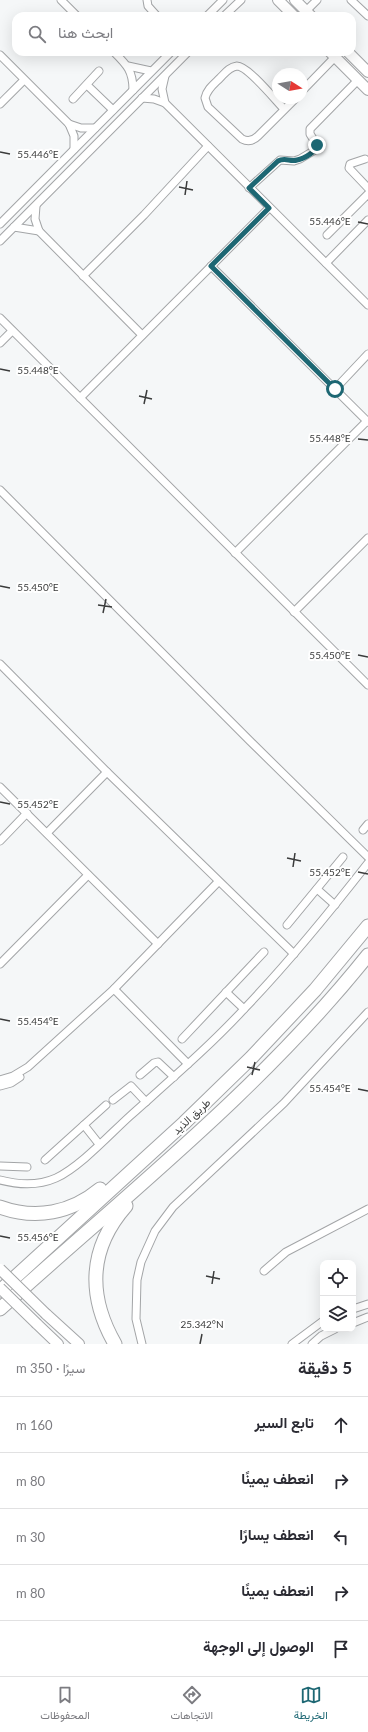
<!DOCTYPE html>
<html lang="ar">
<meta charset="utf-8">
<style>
:root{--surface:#fff;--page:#f7f7f7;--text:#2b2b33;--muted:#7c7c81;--line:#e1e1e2;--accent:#1d6773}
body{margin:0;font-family:Lato,Vazirmatn,sans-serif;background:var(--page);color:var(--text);direction:rtl}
.controls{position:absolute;right:12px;bottom:12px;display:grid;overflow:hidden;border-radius:8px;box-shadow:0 4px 16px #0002}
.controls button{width:36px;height:36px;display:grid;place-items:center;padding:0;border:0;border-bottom:1px solid var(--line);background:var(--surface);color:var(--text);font:20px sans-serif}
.compass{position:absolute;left:272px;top:68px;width:36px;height:36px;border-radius:50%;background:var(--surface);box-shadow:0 4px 16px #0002;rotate:101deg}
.stop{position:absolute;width:12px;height:12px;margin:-9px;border:3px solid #1d6773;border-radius:50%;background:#fff}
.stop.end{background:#1d6773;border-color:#fff;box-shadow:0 1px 4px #0008}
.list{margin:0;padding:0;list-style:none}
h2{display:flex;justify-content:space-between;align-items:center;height:52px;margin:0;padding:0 16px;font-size:17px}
h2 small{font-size:13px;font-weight:400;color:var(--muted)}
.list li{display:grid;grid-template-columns:26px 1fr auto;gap:12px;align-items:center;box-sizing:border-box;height:56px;padding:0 16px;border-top:1px solid var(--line)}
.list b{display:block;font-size:15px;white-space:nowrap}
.list em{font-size:13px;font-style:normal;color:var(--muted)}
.icon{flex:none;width:22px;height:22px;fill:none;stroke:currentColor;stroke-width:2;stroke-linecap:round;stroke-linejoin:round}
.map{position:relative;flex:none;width:368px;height:1344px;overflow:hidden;direction:ltr}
.search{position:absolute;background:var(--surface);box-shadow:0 4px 16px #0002;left:12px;right:12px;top:12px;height:44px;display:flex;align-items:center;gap:10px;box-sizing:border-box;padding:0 14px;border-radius:12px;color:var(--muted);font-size:15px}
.sheet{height:332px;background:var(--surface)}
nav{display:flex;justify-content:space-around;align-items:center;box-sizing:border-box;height:56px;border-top:1px solid var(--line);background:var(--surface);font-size:11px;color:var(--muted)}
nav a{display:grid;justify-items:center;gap:2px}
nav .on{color:var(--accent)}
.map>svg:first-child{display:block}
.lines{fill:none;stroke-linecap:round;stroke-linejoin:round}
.minor-casing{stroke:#a3a5a7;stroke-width:9}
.secondary-casing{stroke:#a3a5a7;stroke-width:12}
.motorway-casing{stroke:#a3a5a7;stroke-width:15}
.minor{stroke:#fff;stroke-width:7}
.secondary{stroke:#fff;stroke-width:10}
.motorway{stroke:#fff;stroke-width:13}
.secondary-bridge-casing{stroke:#a3a5a7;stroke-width:12;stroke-linecap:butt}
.secondary-bridge{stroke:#fff;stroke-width:10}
.route{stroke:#1d6773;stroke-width:5}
.ticks{fill:none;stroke:#3a3b3b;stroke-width:1.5}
.labels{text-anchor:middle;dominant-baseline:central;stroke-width:4;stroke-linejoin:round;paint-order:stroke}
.street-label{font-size:11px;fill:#3a3b3b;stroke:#fff}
.ticks-label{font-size:10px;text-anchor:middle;fill:#3a3b3b;stroke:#fff;stroke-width:4;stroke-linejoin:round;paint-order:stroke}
</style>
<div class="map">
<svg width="368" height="1344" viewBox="0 0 368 1344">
<rect width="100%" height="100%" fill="#f5f7f8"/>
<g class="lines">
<defs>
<g id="minor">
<polyline points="61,0 77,16"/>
<polyline points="147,0 148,6 157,16"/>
<polyline points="351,0 368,16"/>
<polyline points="306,11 317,0"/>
<polyline points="207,16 223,0"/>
<polyline points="224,16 241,0"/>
<path d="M114,52C127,65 133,71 133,90"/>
<polyline points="0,55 69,124 74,136 74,149"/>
<polyline points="128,66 151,71"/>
<polyline points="165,76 162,89 165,103"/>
<polyline points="87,85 113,110"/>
<polyline points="302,91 335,57"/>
<polyline points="142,98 154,99 165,103 368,305"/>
<polyline points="73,99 99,71"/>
<polyline points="0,104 24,80"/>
<path d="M284,109C276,101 248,66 237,66C229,67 225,73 220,78C214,84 207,89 205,98L208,107L242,139C248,142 253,141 258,136L296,98"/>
<polyline points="69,124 81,128 95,128"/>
<polyline points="365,159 350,164 349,168 368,188"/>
<polyline points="249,188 280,160 294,161 300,159 315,150 317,145 310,134 310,129 358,80"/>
<polyline points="36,206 35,219 39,231 142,335"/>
<polyline points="0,224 171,52"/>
<polyline points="14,227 39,231"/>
<polyline points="327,235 368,194"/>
<polyline points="0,241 188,52"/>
<polyline points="326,263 368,220"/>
<polyline points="211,266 368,422"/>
<polyline points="83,276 144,215 208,146"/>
<polyline points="0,318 368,685"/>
<polyline points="0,343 12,331"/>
<polyline points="335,389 368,354"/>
<polyline points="80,398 269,208"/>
<polyline points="0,490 250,741 368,857"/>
<polyline points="235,553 367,421"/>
<polyline points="294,612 368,538"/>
<polyline points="0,664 107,772 294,954"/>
<polyline points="0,787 158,944"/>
<polyline points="363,830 368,824"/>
<polyline points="47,833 107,772"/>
<polyline points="0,841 27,813"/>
<polyline points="317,889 335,905"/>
<polyline points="287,925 343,857"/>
<polyline points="0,964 88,875"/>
<polyline points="114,989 188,1064"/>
<polyline points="226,992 244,1009"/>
<polyline points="182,1039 264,952"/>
<polyline points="140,1075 154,1063 158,1062 174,1077"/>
<polyline points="0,1080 13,1076 28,1067 114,989 218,882"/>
<polyline points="0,1086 11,1083 20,1077"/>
<polyline points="113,1100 131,1086 146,1102"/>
<polyline points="84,1125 99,1144"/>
<polyline points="45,1160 106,1105"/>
<polyline points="0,1166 27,1167"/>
<path d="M0,1180C19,1185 38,1186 56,1178C80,1167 110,1134 130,1116C169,1081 209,1047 245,1008C289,962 329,913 368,863"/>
<polyline points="264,1271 286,1252 368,1209"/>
<polyline points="353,1309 368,1304"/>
<polyline points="353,1323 368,1317"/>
<polyline points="142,1344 136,1319 137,1280 141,1262 155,1231 173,1207 284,1103 368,1012"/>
<polyline points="292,1344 323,1321"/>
<polyline points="312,1344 321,1336 335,1329"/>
</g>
<g id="secondary">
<polyline points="278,0 294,16"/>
<polyline points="295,0 311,16"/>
<polyline points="330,52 368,90"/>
<polyline points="348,52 368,72"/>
<polyline points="46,1314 79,1344"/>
<polyline points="37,1324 58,1344"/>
</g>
<g id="motorway">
<path d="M0,1207C36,1220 71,1213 100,1189"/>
<polyline points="0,1291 184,1123 251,1058 315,990 368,926"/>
<path d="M0,1309C126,1195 261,1089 368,955"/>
<path d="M115,1344C87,1295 89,1248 126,1206"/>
</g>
</defs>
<use href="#minor" class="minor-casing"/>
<use href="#secondary" class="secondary-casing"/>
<use href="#motorway" class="motorway-casing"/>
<use href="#minor" class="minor"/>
<use href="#secondary" class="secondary"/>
<use href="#motorway" class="motorway"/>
<defs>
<g id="secondary-bridge">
<polyline points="0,1269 46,1314"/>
<polyline points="0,1288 37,1324"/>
</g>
</defs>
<use href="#secondary-bridge" class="secondary-bridge-casing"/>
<use href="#secondary-bridge" class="secondary-bridge"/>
</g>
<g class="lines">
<path class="route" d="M317,145C317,151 304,159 297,160C290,162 285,157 278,161L249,188L269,208L211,266L335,389"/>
</g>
<path class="ticks" d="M0,152L10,154M179,187L193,190M185,195L187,181M358,222L368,224M0,369L10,371M139,396L152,399M144,404L147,390M358,439L368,440M0,586L10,588M98,605L112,607M103,613L106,599M358,655L368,657M0,802L10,804M287,858L301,861M293,867L295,853M358,872L368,874M0,1019L10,1021M247,1067L260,1070M252,1075L255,1062M358,1089L368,1091M0,1236L10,1238M206,1276L220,1279M212,1284L214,1271M200,1344L202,1334"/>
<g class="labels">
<g class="street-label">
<text transform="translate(191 1116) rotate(-43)">طريق الذيد</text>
</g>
</g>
<g class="ticks-label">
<text x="38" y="158">55.446°E</text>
<text x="330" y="225">55.446°E</text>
<text x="38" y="374">55.448°E</text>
<text x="330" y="442">55.448°E</text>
<text x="38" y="591">55.450°E</text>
<text x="330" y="659">55.450°E</text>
<text x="38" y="808">55.452°E</text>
<text x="330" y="876">55.452°E</text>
<text x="38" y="1025">55.454°E</text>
<text x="330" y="1092">55.454°E</text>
<text x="38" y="1241">55.456°E</text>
<text x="202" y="1328">25.342°N</text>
</g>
</svg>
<div class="controls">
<button><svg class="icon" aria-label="locate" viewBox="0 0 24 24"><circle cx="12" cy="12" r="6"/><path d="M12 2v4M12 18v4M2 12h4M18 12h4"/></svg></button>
<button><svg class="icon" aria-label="layers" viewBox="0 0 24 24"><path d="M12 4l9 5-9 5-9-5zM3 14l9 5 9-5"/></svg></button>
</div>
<svg class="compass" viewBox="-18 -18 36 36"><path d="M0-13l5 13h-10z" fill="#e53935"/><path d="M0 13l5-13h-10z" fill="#7c7c81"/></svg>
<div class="stop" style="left:335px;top:389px"></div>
<div class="stop end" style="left:317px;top:145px"></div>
<div class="search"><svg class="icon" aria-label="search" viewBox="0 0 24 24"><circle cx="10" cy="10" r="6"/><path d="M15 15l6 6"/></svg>ابحث هنا</div>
</div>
<section class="sheet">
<h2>5 دقيقة<small>سيرًا · 350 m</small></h2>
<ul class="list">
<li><svg class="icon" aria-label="ahead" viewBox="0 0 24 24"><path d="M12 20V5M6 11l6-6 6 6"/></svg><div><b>تابع السير</b></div><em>160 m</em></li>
<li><svg class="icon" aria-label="right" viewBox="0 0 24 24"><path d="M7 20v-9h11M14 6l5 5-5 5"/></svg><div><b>انعطف يمينًا</b></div><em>80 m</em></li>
<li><svg class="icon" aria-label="left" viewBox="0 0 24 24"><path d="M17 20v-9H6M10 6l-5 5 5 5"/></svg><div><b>انعطف يسارًا</b></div><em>30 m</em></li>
<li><svg class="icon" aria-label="right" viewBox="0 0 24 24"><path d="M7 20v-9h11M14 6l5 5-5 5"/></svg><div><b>انعطف يمينًا</b></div><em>80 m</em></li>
<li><svg class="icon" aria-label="arrive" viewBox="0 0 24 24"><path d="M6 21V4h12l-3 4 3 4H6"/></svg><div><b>الوصول إلى الوجهة</b></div></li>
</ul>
</section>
<nav>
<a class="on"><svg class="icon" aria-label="map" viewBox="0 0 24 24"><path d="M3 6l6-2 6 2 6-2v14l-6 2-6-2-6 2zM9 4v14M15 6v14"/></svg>الخريطة</a>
<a><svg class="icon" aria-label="directions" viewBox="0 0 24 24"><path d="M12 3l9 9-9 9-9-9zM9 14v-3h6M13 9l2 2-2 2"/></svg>الاتجاهات</a>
<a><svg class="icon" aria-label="saved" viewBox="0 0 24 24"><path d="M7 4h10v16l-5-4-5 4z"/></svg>المحفوظات</a>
</nav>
